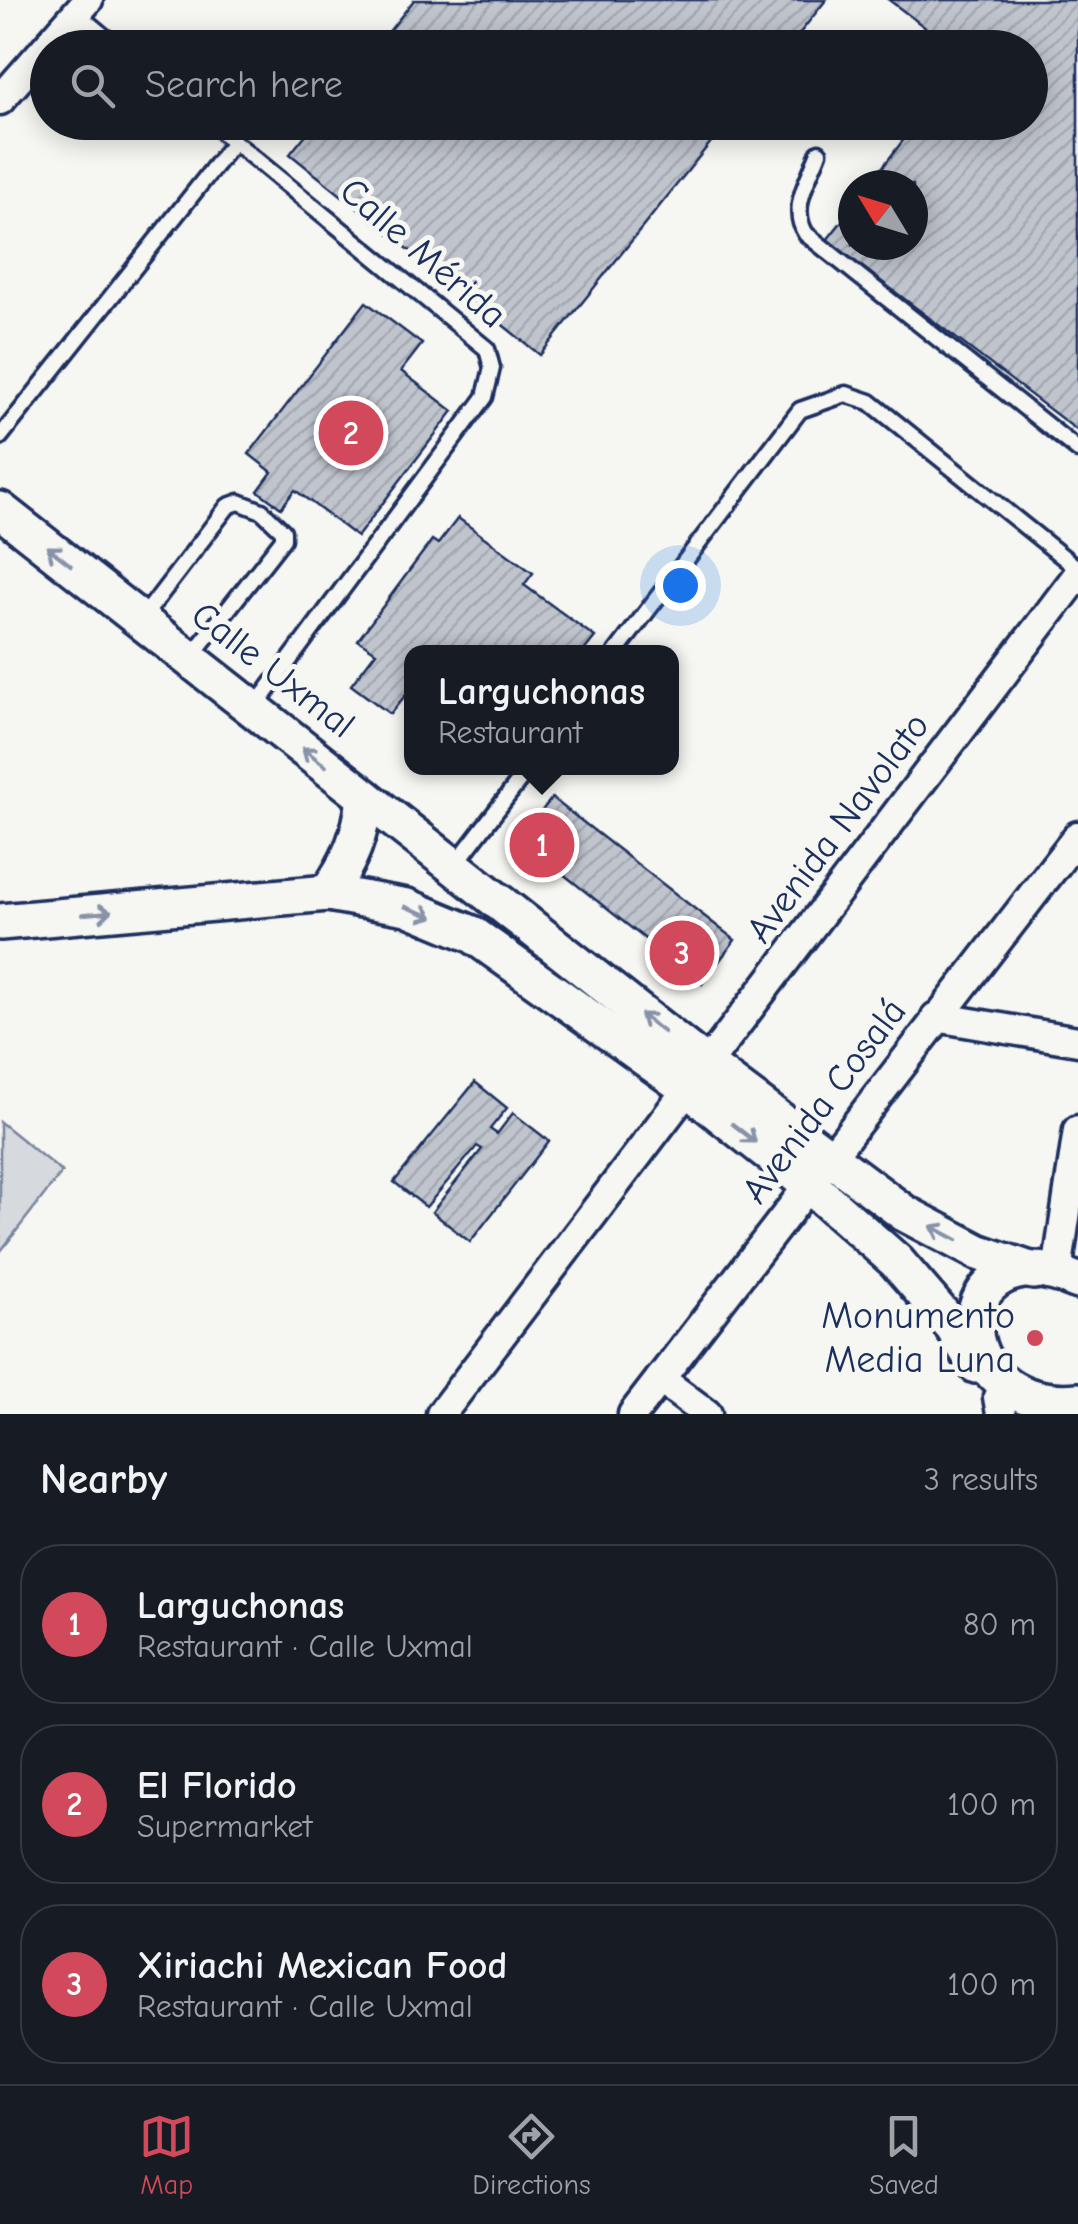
<!DOCTYPE html>
<meta charset="utf-8">
<style>
:root{--surface:#171b24;--page:#20242c;--text:#f1f3f6;--muted:#9ea1a6;--line:#363941;--accent:#d1495b}
body{margin:0;font-family:"Comic Neue",sans-serif;background:var(--page);color:var(--text)}
.compass{position:absolute;left:838px;top:170px;width:90px;height:90px;border-radius:50%;background:var(--surface);box-shadow:0 5px 25px #0003;rotate:308deg}
.you{position:absolute;left:680px;top:585px;width:35px;height:35px;margin:-25px;border:8px solid #fff;border-radius:50%;background:#1a73e8;box-shadow:0 0 0 15px #1a73e833}
.badge{display:grid;place-items:center;width:65px;height:65px;border-radius:50%;background:var(--accent);color:#fff;font-size:32px;font-weight:700}
.pin{position:absolute;translate:-50% -50%;border:5px solid #fff;box-shadow:0 2px 10px #0006}
.popup{position:absolute;left:404px;top:645px;width:275px;height:130px;box-sizing:border-box;display:grid;place-content:center;border-radius:20px;background:var(--surface);filter:drop-shadow(0 2px 8px #0005);font-size:32px;white-space:nowrap;color:var(--muted)}
.popup b{font-size:38px;color:var(--text)}
.popup::after{content:'';position:absolute;left:50%;top:100%;margin-left:-20px;border:20px solid transparent;border-top-color:var(--surface)}
.list{margin:0;padding:0;list-style:none}
h2{display:flex;justify-content:space-between;align-items:center;height:130px;margin:0;padding:0 40px;font-size:42px}
h2 small{font-size:32px;font-weight:400;color:var(--muted)}
.list li{display:grid;grid-template-columns:65px 1fr auto;gap:30px;align-items:center;box-sizing:border-box;height:160px;margin:0 20px 20px;padding:0 20px;border:2px solid var(--line);border-radius:40px}
.list b{display:block;font-size:38px;white-space:nowrap}
.list p{margin:0;font-size:32px;white-space:nowrap;color:var(--muted)}
.list em{font-size:32px;font-style:normal;color:var(--muted)}
.icon{flex:none;width:55px;height:55px;fill:none;stroke:currentColor;stroke-width:2;stroke-linecap:round;stroke-linejoin:round}
.map{position:relative;flex:none;width:1078px;height:1414px;overflow:hidden}
.search{position:absolute;background:var(--surface);box-shadow:0 5px 25px #0003;left:30px;right:30px;top:30px;height:110px;display:flex;align-items:center;gap:25px;box-sizing:border-box;padding:0 35px;border-radius:55px;color:var(--muted);font-size:38px}
.sheet{height:670px;background:var(--surface)}
nav{display:flex;justify-content:space-around;align-items:center;box-sizing:border-box;height:140px;border-top:2px solid var(--line);background:var(--surface);font-size:28px;color:var(--muted)}
nav a{display:grid;justify-items:center;gap:5px}
nav .on{color:var(--accent)}
.map>svg:first-child{display:block}
.grass{fill:#d6d9dd;stroke:#78849e;stroke-width:2.5}
.building{fill:url(#building-hatch);stroke:#1b2f5e;stroke-width:2.5}
.lines{fill:none;stroke-linecap:round;stroke-linejoin:round}
.service-casing{stroke:#1b2f5e;stroke-width:21}
.minor-casing{stroke:#1b2f5e;stroke-width:35}
.tertiary-casing{stroke:#1b2f5e;stroke-width:42}
.service{stroke:#f6f6f2;stroke-width:14}
.minor{stroke:#f6f6f2;stroke-width:28}
.tertiary{stroke:#f6f6f2;stroke-width:35}
.oneway{stroke:#8892a8}
.poi-dot{fill:#d1495b;stroke:#f6f6f2;stroke-width:4}
.labels{text-anchor:middle;dominant-baseline:central;stroke-width:10;stroke-linejoin:round;paint-order:stroke}
.street-label{font-size:38px;fill:#1b2f5e;stroke:#f6f6f2}
.poi-label{font-size:38px;fill:#1b2f5e;stroke:#f6f6f2;text-anchor:end}
</style>
<div class="map">
<svg width="1078" height="1414" viewBox="0 0 1078 1414">
<defs>
<pattern id="building-hatch" width="6" height="6" patternUnits="userSpaceOnUse" patternTransform="scale(2.5)"><rect width="6" height="6" fill="#c0c4cd"/><path d="M-1 1l2-2M0 6l6-6M5 7l2-2" fill="none" stroke="#a4a9b2"/></pattern>
</defs>
<rect width="100%" height="100%" fill="#f6f6f2"/>
<filter id="ink" filterUnits="userSpaceOnUse"><feTurbulence type="fractalNoise" baseFrequency=".01" numOctaves="2"/><feDisplacementMap in="SourceGraphic" scale="20" xChannelSelector="R" yChannelSelector="G"/><feConvolveMatrix kernelMatrix="1 2 1 2 8 2 1 2 1" color-interpolation-filters="sRGB"/></filter>
<g filter="url(#ink)">
<polygon class="grass" points="0,1122 62,1172 0,1252"/>
<g class="building">
<polygon points="414,0 826,0 788,48 376,48"/>
<polygon points="889,0 1078,0 1078,431 827,240 853,207 853,245 913,245 913,185 869,185 917,122 1030,122 1030,48 952,48"/>
<polygon points="316,122 727,122 540,355 290,154"/>
<polygon points="366,302 422,344 401,371 453,411 357,537 295,490 281,508 258,491 272,472 249,454"/>
<polygon points="458,518 533,573 524,585 595,637 583,652 412,652 412,687 390,714 351,685 376,652 358,640 432,540 438,544"/>
<polygon points="494,768 522,768 511,781"/>
<polygon points="552,798 735,940 702,984 519,839"/>
<polygon points="475,1082 507,1108 490,1129 497,1134 513,1113 549,1141 470,1242 432,1212 482,1149 477,1146 426,1207 394,1182"/>
</g>
<g class="lines">
<defs>
<g id="service">
<polyline points="76,13 118,48"/>
<polyline points="210,122 487,349 492,368 485,397 254,708"/>
<path d="M819,152C809,179 789,208 806,234L1078,450"/>
<polyline points="0,437 234,142"/>
<polyline points="141,620 228,506 239,502 262,511 283,531 283,539 190,658"/>
<polyline points="616,652 800,410 846,394 870,402 1078,569"/>
<polyline points="454,866 529,768"/>
</g>
<g id="minor">
<polyline points="0,100 88,0"/>
<polyline points="936,1017 1078,1041"/>
<polyline points="1057,1272 1078,1130"/>
<polyline points="660,1379 707,1414"/>
<polyline points="998,1397 1001,1414"/>
<polyline points="441,1414 1078,575"/>
<polyline points="633,1414 1078,836"/>
</g>
<g id="tertiary">
<polyline points="0,510 705,1064 904,1213 978,1252 1033,1271"/>
<path d="M328,893C350,861 361,835 365,797"/>
<polyline points="0,922 328,893 407,907 472,934 687,1088 808,1184 896,1261 953,1327 976,1365"/>
<path d="M1078,1281C943,1223 937,1414 1078,1401"/>
</g>
</defs>
<use href="#service" class="service-casing"/>
<use href="#minor" class="minor-casing"/>
<use href="#tertiary" class="tertiary-casing"/>
<use href="#service" class="service"/>
<use href="#minor" class="minor"/>
<use href="#tertiary" class="tertiary"/>
</g>
<defs><path id="oneway-shaft" d="M-6 0H5M1.5-3L5.5 0L1.5 3" fill="none" stroke-width="1.6" stroke-linecap="round" stroke-linejoin="round" transform="scale(2.5)"/></defs>
<g class="oneway">
<use href="#oneway-shaft" transform="translate(59 556) rotate(-142)"/>
<use href="#oneway-shaft" transform="translate(314 757) rotate(-142)"/>
<use href="#oneway-shaft" transform="translate(419 912) rotate(21)"/>
<use href="#oneway-shaft" transform="translate(97 913) rotate(-5)"/>
<use href="#oneway-shaft" transform="translate(652 1023) rotate(-142)"/>
<use href="#oneway-shaft" transform="translate(744 1133) rotate(38)"/>
<use href="#oneway-shaft" transform="translate(944 1233) rotate(-152)"/>
</g>
</g>
<circle class="poi-dot" cx="1035" cy="1338" r="10"/>
<g class="labels">
<g class="street-label">
<text transform="translate(423 253) rotate(41)">Calle Mérida</text>
<text transform="translate(273 670) rotate(38)">Calle Uxmal</text>
<text transform="translate(838 828) rotate(-53)">Avenida Navolato</text>
<text transform="translate(824 1101) rotate(-53)">Avenida Cosalá</text>
</g>
<g class="poi-label">
<text x="1015" y="1316">Monumento<tspan x="1015" dy="44">Media Luna</tspan></text>
</g>
</g>
</svg>
<svg class="compass" viewBox="-18 -18 36 36"><path d="M0-13l5 13h-10z" fill="#e53935"/><path d="M0 13l5-13h-10z" fill="#9ea1a6"/></svg>
<div class="you"></div>
<div class="pin badge" style="left:542px;top:845px">1</div>
<div class="popup"><b>Larguchonas</b>Restaurant</div>
<div class="pin badge" style="left:351px;top:433px">2</div>
<div class="pin badge" style="left:682px;top:953px">3</div>
<div class="search"><svg class="icon" aria-label="search" viewBox="0 0 24 24"><circle cx="10" cy="10" r="6"/><path d="M15 15l6 6"/></svg>Search here</div>
</div>
<section class="sheet">
<h2>Nearby<small>3 results</small></h2>
<ul class="list">
<li><span class="badge">1</span><div><b>Larguchonas</b><p>Restaurant · Calle Uxmal</p></div><em>80 m</em></li>
<li><span class="badge">2</span><div><b>El Florido</b><p>Supermarket</p></div><em>100 m</em></li>
<li><span class="badge">3</span><div><b>Xiriachi Mexican Food</b><p>Restaurant · Calle Uxmal</p></div><em>100 m</em></li>
</ul>
</section>
<nav>
<a class="on"><svg class="icon" aria-label="map" viewBox="0 0 24 24"><path d="M3 6l6-2 6 2 6-2v14l-6 2-6-2-6 2zM9 4v14M15 6v14"/></svg>Map</a>
<a><svg class="icon" aria-label="directions" viewBox="0 0 24 24"><path d="M12 3l9 9-9 9-9-9zM9 14v-3h6M13 9l2 2-2 2"/></svg>Directions</a>
<a><svg class="icon" aria-label="saved" viewBox="0 0 24 24"><path d="M7 4h10v16l-5-4-5 4z"/></svg>Saved</a>
</nav>
